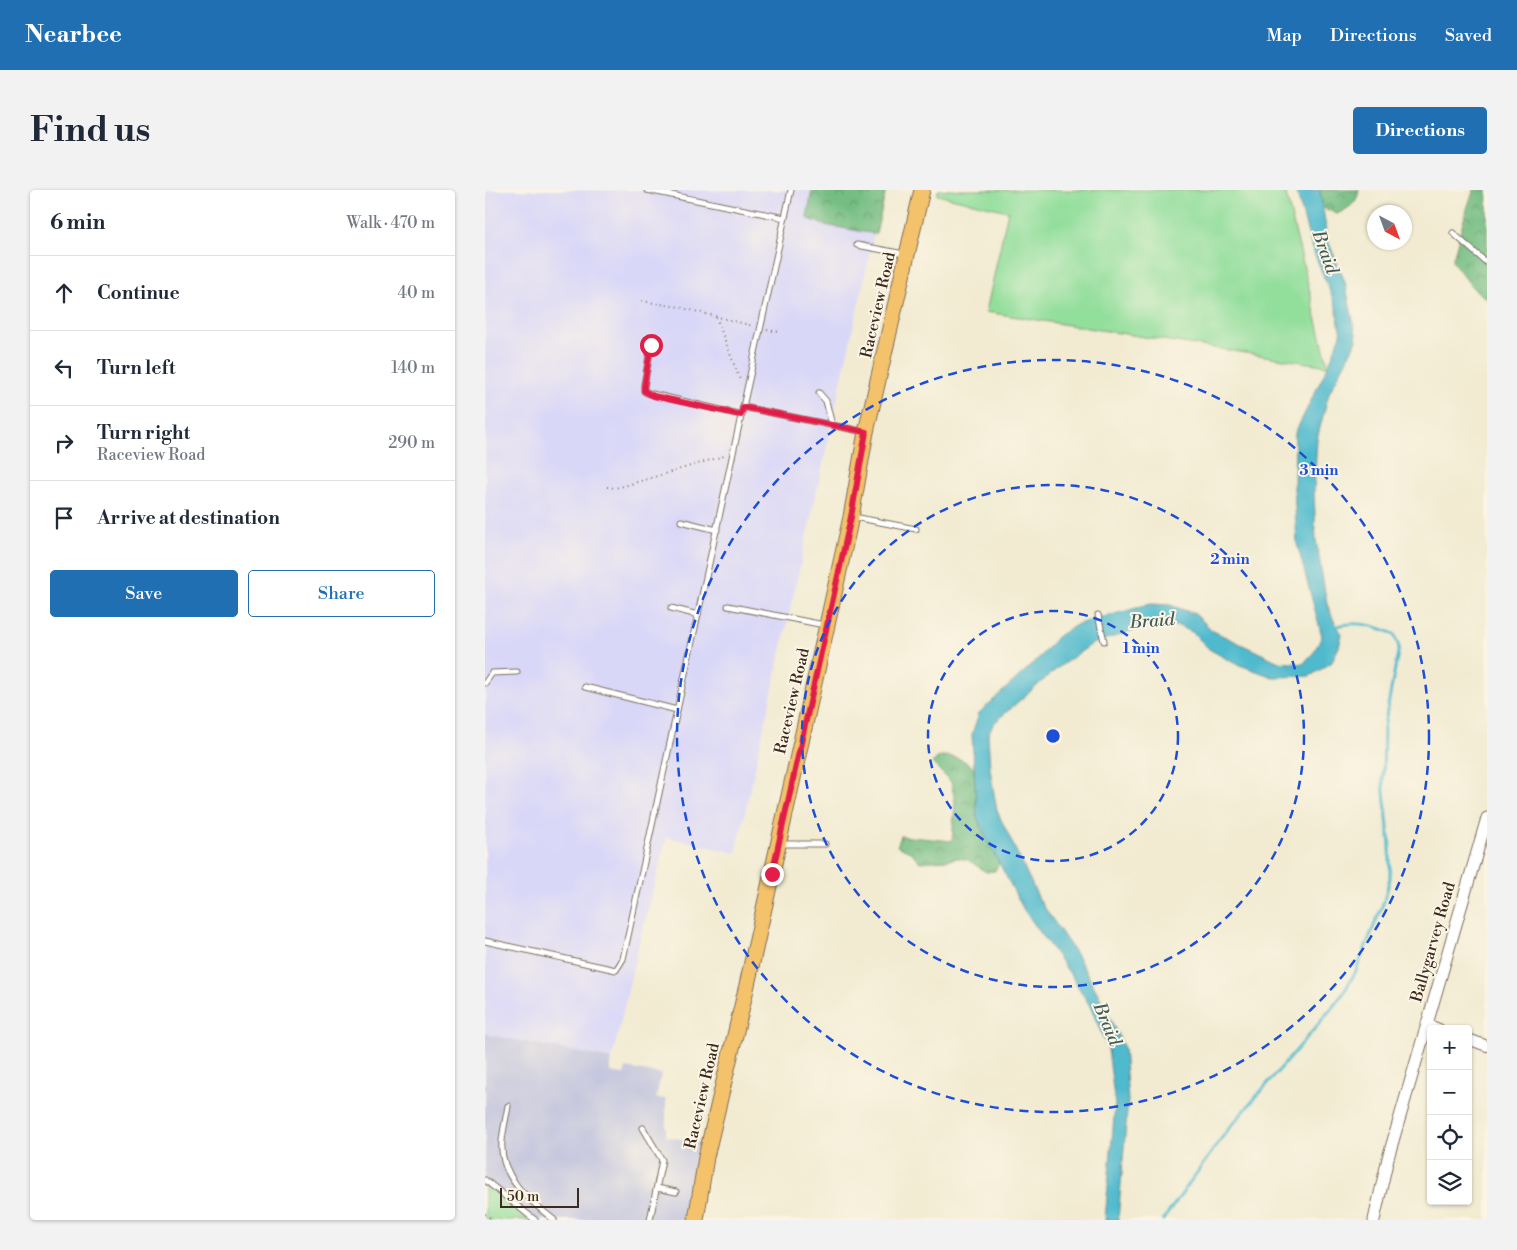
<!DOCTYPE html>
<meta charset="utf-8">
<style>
:root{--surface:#fff;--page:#f2f2f3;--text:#1f2937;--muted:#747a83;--line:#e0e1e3;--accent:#1f6fb2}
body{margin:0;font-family:"Libre Bodoni",serif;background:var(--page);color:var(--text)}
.controls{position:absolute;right:15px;bottom:15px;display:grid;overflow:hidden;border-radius:5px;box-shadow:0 1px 4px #0004}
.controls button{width:45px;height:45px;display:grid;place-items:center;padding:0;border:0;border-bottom:1px solid var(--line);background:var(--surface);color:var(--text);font:25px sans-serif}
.compass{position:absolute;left:882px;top:15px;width:45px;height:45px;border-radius:50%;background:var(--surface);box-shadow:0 1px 4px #0004;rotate:139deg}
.scale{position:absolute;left:15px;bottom:12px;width:79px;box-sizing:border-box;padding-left:5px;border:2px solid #3b2a1e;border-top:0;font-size:14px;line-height:18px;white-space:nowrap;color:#3b2a1e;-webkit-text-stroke:4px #fcf5e5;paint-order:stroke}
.stop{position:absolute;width:15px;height:15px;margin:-11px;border:4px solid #e11d48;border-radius:50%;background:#fff}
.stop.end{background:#e11d48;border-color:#fff;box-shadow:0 1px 5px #0008}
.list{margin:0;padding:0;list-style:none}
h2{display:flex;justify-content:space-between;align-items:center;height:65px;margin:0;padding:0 20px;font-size:21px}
h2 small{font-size:16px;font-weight:400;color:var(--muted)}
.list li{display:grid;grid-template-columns:32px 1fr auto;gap:15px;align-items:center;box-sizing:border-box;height:75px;padding:0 20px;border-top:1px solid var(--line)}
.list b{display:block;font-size:19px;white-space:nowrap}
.list p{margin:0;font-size:16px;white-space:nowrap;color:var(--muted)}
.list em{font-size:16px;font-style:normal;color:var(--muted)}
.actions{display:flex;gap:10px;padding:15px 20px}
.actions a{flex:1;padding:11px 0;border:1px solid var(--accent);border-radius:5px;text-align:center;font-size:18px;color:var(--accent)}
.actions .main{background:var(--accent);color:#fff}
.icon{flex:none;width:28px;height:28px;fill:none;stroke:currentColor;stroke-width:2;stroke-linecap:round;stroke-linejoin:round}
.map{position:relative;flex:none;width:1002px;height:1030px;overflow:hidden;border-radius:5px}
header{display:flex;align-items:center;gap:30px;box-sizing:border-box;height:70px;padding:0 25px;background:var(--accent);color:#fff}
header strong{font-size:24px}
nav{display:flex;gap:28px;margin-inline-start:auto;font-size:18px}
.intro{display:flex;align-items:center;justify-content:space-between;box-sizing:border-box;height:120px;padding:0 30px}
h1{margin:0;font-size:35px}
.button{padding:12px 22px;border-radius:5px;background:var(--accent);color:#fff;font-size:18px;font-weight:700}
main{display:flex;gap:30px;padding:0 30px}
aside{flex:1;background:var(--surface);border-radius:5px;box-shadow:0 1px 4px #0004}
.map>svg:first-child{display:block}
.built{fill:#d9d7f8}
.industrial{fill:#c0c2dd}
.green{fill:#92de9b;stroke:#66845c}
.forest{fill:url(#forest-crowns);stroke:#587450}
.water{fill:#50bacd;stroke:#467276}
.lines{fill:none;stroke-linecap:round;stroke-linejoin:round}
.stream{stroke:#50bacd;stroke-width:3}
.service-casing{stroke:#7b6e5d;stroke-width:7}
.minor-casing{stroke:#7b6e5d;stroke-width:12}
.tertiary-casing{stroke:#7b6e5d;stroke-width:13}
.primary-casing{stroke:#7b6e5d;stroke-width:17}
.path{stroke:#7b6e5d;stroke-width:2;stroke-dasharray:1 4;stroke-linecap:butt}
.service{stroke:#fff;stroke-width:5}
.minor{stroke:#fff;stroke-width:10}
.tertiary{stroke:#fff;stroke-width:11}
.primary{stroke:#f4c26a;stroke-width:15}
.route{stroke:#e11d48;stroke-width:6}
.ring{fill:none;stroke:#1d4ed8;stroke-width:2.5;stroke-dasharray:9 6}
.labels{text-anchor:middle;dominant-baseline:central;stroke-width:4;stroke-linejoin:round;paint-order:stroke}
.street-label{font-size:16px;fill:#3b2a1e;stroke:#fcf5e5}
.water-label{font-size:18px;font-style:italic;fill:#425c5b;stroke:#fcf5e5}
.centre{fill:#1d4ed8;stroke:#fcf5e5;stroke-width:2.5}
.ring-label{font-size:15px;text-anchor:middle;font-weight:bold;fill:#1d4ed8;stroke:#fcf5e5;stroke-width:4;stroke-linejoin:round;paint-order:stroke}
</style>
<header>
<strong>Nearbee</strong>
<nav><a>Map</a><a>Directions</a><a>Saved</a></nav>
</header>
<div class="intro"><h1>Find us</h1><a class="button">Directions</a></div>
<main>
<aside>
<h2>6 min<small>Walk · 470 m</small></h2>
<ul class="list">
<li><svg class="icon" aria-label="ahead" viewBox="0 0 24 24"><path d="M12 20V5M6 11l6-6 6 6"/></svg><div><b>Continue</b></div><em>40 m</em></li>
<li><svg class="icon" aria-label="left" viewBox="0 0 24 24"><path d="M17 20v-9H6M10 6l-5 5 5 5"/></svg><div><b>Turn left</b></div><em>140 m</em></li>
<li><svg class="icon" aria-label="right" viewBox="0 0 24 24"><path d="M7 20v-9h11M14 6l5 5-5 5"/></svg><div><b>Turn right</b><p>Raceview Road</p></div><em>290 m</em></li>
<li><svg class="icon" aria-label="arrive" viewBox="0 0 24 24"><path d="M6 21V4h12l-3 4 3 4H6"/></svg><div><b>Arrive at destination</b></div></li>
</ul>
<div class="actions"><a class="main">Save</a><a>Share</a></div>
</aside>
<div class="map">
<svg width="1002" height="1030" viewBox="0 0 1002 1030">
<defs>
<pattern id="forest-crowns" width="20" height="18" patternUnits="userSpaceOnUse" patternTransform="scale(1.25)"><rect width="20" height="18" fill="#75bd83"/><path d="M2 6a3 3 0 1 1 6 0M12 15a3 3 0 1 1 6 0" fill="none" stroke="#619a6b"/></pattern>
</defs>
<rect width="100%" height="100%" fill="#fcf5e5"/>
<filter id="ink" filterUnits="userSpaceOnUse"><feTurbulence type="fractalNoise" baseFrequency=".02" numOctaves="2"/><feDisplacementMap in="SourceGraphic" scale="10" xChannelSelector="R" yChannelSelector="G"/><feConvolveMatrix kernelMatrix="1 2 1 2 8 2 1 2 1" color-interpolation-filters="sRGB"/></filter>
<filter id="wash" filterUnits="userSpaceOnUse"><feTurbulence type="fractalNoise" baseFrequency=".0096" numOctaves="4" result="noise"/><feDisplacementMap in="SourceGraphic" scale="20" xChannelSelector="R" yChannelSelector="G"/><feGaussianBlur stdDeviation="1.12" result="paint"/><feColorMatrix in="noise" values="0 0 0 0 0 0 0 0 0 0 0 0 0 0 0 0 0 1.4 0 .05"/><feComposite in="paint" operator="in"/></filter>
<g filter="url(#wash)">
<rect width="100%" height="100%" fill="#f2ebd2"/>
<polygon class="built" points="0,0 399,0 251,663 182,647 153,757 127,869 0,844"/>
<polygon class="industrial" points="0,844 127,869 125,882 139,884 141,878 176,884 171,908 181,909 181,946 219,954 205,1030 43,1030 8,999 0,995"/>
<g class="green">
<polygon points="453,0 800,0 843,176 501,122 523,21 452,5"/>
<polygon points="0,995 8,999 43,1030 0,1030"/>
</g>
<g class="forest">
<polygon points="327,0 401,0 391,44 339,35 322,28"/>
<path d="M835,0H874C872,14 864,18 852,24L837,17Z"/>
<path d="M989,0H1002V109L988,98L967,71C975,47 979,23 989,0Z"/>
<path d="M455,566C468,566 481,569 489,579L492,627L503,652L514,673L510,681L501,682L483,670L473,668L461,670L435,672L427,663L412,656L416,646L467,651L470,612L466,592L447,573Z"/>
</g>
<polygon class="water" points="811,0 835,0 843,51 860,92 872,150 844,203 832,249 829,301 831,350 842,414 849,431 857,444 854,457 846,473 825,486 788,487 749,473 724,459 707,442 694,436 667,434 607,454 574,477 541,505 509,533 503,544 505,579 512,621 555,711 591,764 618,813 639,858 643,910 633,1030 620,1030 630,915 623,859 605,816 586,785 539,720 503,652 492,627 487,544 494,523 552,470 573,446 593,434 666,414 685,415 710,424 728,441 794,472 818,474 829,462 837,446 812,354 809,298 810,243 843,176 856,145 851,116 827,58"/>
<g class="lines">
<path class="stream" d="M678,1030L741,942L832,836L858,804L871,781L899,711L905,688V655L898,593L899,537L914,457L909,444C889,435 870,430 849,437"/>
</g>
</g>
<g filter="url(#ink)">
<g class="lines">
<defs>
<g id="service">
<polyline points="162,0 300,28"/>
<polyline points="968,43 1002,73"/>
<polyline points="372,55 419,64"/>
<polyline points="166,155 159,196 159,201 163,203 257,225"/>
<polyline points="334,203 341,211 347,235"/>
<polyline points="258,217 306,0"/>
<polyline points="369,327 431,339"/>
<polyline points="196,331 232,340"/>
<polyline points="243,416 339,435"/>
<polyline points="186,418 213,425"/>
<polyline points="613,425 619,451"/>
<polyline points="0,493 7,483 32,482"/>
<polyline points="100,497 192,520"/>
<polyline points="294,654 340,654"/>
<polyline points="0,751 131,780 138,769 258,217 380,242"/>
<path d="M23,916C21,928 18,940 17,951C14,987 44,1010 69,1030"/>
<polyline points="158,938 177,970 165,1030"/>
<polyline points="0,990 50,1030"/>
<polyline points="172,998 191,1002"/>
</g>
<g id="minor">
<polyline points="942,834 954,839"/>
<polyline points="983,849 1002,856"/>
</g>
<polyline id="tertiary" points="889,1030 903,968 1002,628"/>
<polyline id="primary" points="211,1030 221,967 262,795 366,327 381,242 437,0"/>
</defs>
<use href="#service" class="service-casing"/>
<use href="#minor" class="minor-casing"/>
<use href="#tertiary" class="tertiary-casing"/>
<use href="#primary" class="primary-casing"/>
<g class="path">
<polyline points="157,111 194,117 268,136"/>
<polyline points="231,127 255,190"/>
<polyline points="282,140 295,142"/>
<polyline points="122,297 130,298 139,296 239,266"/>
<polyline points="0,1024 8,1030"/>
</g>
<use href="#service" class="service"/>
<use href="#minor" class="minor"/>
<use href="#tertiary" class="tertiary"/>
<use href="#primary" class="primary"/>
</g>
</g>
<g class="lines" filter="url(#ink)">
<polyline class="route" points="166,155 159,196 159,201 169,206 256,225 258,217 381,242 366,327 287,684"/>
</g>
<g class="ring">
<circle cx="568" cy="546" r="125"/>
<circle cx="568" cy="546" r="251"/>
<circle cx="568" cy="546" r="376"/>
</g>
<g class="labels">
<g class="street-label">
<text transform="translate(393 115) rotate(-77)">Raceview Road</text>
<text transform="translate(307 511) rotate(-77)">Raceview Road</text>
<text transform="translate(948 752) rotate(-74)">Ballygarvey Road</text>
<text transform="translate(217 906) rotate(-77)">Raceview Road</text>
</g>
<g class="water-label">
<text transform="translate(840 62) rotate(70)">Braid</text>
<text transform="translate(667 431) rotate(-4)">Braid</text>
<text transform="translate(622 834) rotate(67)">Braid</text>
</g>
</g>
<circle cx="568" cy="546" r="8" class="centre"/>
<g class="ring-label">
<text x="834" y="285">3 min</text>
<text x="745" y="374">2 min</text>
<text x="656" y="463">1 min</text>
</g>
</svg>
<div class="controls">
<button>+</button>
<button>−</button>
<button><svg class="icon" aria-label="locate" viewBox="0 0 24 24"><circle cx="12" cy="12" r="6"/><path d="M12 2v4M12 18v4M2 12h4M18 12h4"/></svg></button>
<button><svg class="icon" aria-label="layers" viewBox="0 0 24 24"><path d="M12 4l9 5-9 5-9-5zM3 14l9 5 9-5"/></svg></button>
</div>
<svg class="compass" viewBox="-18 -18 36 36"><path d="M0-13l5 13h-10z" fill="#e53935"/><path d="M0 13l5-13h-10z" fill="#747a83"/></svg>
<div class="scale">50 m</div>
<div class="stop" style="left:166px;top:155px"></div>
<div class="stop end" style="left:287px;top:684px"></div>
</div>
</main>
